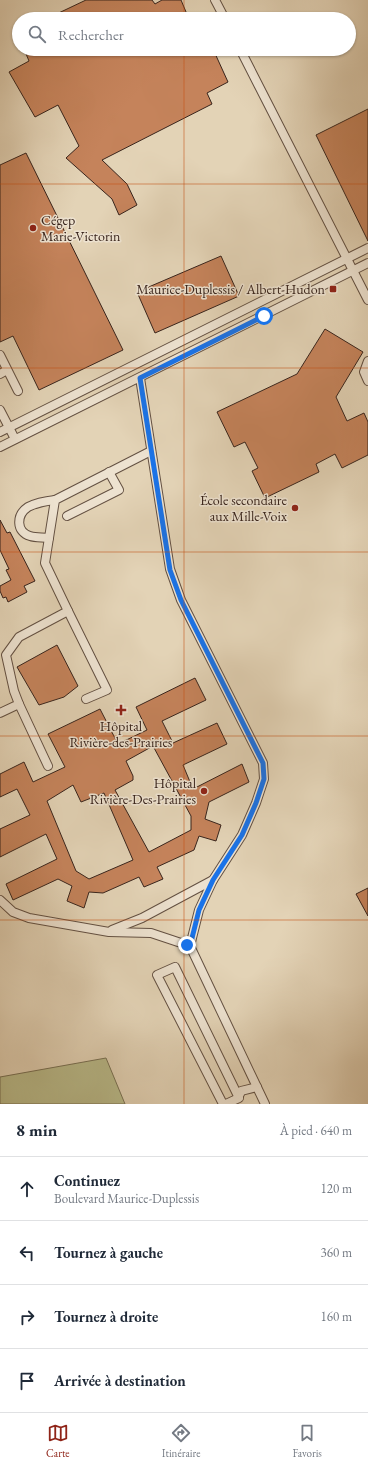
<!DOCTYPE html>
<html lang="fr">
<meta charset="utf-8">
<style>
:root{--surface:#fff;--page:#f2f2f3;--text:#1f2937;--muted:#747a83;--line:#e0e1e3;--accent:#8f2418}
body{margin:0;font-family:"EB Garamond",serif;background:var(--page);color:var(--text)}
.stop{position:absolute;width:12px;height:12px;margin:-9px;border:3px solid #1a73e8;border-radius:50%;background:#fff}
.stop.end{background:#1a73e8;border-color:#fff;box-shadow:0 1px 4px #0008}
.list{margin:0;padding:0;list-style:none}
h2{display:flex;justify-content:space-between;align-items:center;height:52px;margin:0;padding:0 16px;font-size:17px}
h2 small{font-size:13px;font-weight:400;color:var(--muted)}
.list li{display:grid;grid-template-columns:26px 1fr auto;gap:12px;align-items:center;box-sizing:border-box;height:64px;padding:0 16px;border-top:1px solid var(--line)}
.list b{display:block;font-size:15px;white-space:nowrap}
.list p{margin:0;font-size:13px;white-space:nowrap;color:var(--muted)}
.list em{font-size:13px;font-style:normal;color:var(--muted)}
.icon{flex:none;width:22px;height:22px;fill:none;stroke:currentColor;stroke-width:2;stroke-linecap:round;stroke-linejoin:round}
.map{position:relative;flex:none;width:368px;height:1104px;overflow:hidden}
.search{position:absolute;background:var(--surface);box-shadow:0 1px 3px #0004;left:12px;right:12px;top:12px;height:44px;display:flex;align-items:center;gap:10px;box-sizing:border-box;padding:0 14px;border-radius:22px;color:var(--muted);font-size:15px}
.sheet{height:308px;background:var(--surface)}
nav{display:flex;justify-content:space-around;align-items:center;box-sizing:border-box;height:56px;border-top:1px solid var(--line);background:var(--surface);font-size:11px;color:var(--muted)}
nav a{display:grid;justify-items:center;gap:2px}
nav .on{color:var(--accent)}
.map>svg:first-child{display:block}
.green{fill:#b9bb8b;stroke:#787054}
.building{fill:#c5835b;stroke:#38241c;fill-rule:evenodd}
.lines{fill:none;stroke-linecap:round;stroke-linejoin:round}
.minor-casing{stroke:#635042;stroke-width:10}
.minor{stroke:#ede2d0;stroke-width:8}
.route{stroke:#1a73e8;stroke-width:5}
.grid{fill:none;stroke:#c54e0f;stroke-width:1;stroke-opacity:0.55}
.poi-dot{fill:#8f2418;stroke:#ede2d0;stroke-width:1.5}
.labels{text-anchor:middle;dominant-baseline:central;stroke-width:3;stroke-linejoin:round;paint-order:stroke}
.poi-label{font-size:14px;fill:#38241c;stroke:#ede2d0;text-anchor:end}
</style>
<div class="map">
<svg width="368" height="1104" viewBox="0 0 368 1104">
<rect width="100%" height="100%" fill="#e3d3b6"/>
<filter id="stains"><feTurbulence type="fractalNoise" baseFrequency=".005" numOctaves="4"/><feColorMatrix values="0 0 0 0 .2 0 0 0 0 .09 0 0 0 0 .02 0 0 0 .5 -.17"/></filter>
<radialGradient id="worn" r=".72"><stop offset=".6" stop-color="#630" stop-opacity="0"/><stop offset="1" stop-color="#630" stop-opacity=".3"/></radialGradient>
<polygon class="green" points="106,1058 125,1104 0,1104 0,1077"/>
<g class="building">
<polygon points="86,0 152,0 155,4 162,0 181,0 189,19 46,19"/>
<polygon points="24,49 213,49 228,82 207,93 212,104 102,160 127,184 137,205 119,215 112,199 66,158 79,146 58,105 35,117 9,72 29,61"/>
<polygon points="368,109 368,241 316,135"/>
<polygon points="26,153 123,350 39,390 13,336 0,342 0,165"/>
<polygon points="221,256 239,296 155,333 137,292"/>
<polygon points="325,329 363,352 336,397 347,421 364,413 368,422 368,455 342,468 335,454 316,464 319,472 265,498 252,471 258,468 245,442 234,447 217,412 297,374"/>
<polygon points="0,520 7,533 10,532 35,581 24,586 27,592 8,602 6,597 3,598 0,591 0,586 11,580 6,570 9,569 0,550"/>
<polygon points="57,645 78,686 64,697 39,705 17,667"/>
<path d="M195,678L206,700L162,721L173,743L217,723L227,744L183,765L193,789L242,764L249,782L209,802L205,819L221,825L216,841L199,836L194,850L157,867L163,879L144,887L139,877L103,893L89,892L84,908L67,901L72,886L58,879L13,900L6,884L57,859L46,834L0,857V829L30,815L17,789L0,797V774L24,762L33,782L65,767L48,734L100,709L118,744L147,730L136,707ZM153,746L191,816V830L149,852L115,790L133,780V776L126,761ZM73,785L81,802L104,793L133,860L89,879L76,871L47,801Z"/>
<polygon points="368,888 368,916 356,894"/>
</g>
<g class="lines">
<defs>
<g id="minor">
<polyline points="215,0 225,19"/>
<polyline points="240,49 368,300"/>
<polyline points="0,355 18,391"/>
<polyline points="368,361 364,372 368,381"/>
<polyline points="0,374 7,370"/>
<polyline points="140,378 170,569 181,600 263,763 264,779 256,803 242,835 213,880 199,910 190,946 265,1104"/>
<polyline points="0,410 15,439"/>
<polyline points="0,432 368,248"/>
<polyline points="0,447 368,263"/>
<polyline points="67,516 119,490 109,472"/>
<path d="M49,538C43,537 36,538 30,536C16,532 16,515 28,507C36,503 46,501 55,500"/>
<polyline points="68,611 107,690 86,699"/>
<polyline points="19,704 48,766"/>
<polyline points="0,713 19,704 14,691 6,655 19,637 68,611 45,563 55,500 151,451"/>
<polyline points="0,900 13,912 29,918 109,932 151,933 190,946"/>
<polyline points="112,930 142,918 213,880"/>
<polyline points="240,1094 241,1091 257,1087"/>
<polyline points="223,1104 157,975 175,967 239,1098 226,1104"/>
</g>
</defs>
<use href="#minor" class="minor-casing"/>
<use href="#minor" class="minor"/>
</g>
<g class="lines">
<polyline class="route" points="187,945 190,946 199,910 213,880 242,835 256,803 264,779 263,763 181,600 170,570 140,378 264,316"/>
</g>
<path class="grid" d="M184,0V19M184,49V1104M0,184H368M0,368H368M0,552H368M0,736H368M0,920H368"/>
<g class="poi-dot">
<circle cx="33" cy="228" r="4"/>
<rect x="329" y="285" width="8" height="8" rx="2"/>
<circle cx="295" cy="508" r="4"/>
<path d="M119 704h4v4h4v4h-4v4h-4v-4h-4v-4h4z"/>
<circle cx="204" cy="791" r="4"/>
</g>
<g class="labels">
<g class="poi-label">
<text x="41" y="220" text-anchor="start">Cégep<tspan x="41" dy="16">Marie-Victorin</tspan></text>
<text x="325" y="289">Maurice-Duplessis / Albert-Hudon</text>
<text x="287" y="500">École secondaire<tspan x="287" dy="16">aux Mille-Voix</tspan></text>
<text x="121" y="726" text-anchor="middle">Hôpital<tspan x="121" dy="16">Rivière-des-Prairies</tspan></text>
<text x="196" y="783">Hôpital<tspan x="196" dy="16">Rivière-Des-Prairies</tspan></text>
</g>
</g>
<rect width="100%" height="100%" filter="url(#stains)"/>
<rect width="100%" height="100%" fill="url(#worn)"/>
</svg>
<div class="stop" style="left:264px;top:316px"></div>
<div class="stop end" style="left:187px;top:945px"></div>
<div class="search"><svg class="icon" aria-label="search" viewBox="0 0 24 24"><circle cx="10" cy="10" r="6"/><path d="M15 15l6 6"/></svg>Rechercher</div>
</div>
<section class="sheet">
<h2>8 min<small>À pied · 640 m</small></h2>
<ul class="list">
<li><svg class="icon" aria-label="ahead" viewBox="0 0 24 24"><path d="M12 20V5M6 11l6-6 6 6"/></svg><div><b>Continuez</b><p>Boulevard Maurice-Duplessis</p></div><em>120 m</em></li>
<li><svg class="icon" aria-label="left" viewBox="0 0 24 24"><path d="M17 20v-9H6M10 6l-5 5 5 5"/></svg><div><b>Tournez à gauche</b></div><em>360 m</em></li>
<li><svg class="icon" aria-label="right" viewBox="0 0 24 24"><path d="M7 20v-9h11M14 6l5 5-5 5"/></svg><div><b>Tournez à droite</b></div><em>160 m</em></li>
<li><svg class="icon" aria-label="arrive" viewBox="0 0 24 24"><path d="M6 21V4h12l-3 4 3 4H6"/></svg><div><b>Arrivée à destination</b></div></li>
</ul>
</section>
<nav>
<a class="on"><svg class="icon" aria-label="map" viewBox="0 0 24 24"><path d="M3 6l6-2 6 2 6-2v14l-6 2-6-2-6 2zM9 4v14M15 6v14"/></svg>Carte</a>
<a><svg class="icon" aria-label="directions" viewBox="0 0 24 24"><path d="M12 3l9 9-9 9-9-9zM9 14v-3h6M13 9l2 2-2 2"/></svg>Itinéraire</a>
<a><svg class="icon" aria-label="saved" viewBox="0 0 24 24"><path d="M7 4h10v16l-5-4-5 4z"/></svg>Favoris</a>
</nav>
